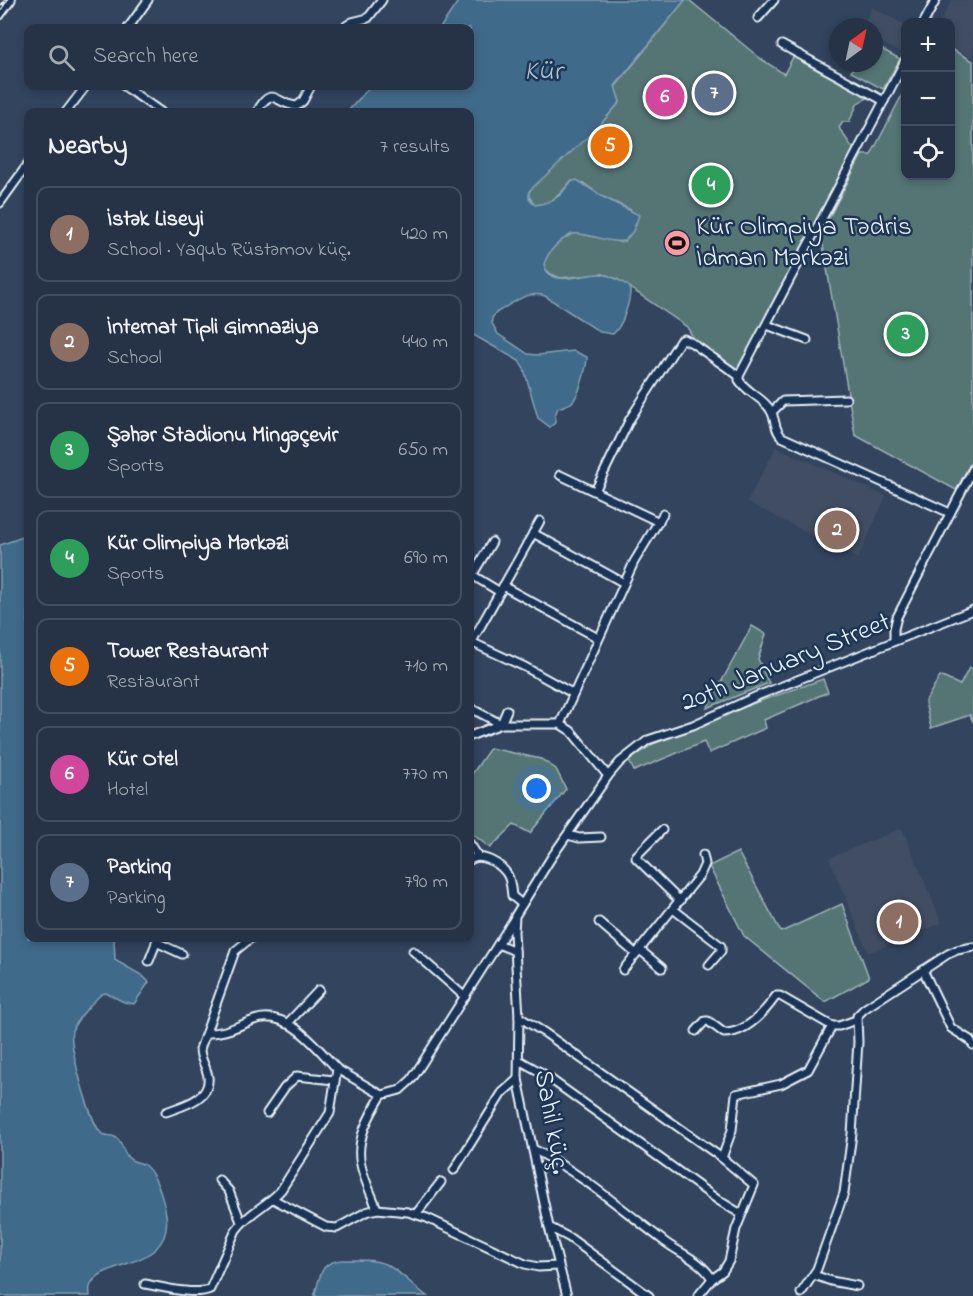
<!DOCTYPE html>
<meta charset="utf-8">
<style>
:root{--surface:#263346;--page:#2e3b4d;--text:#f1f3f6;--muted:#a4aab3;--line:#424e5f;--accent:#e797bd}
body{margin:0;font-family:"Indie Flower",sans-serif;background:var(--page);color:var(--text)}
.controls{position:absolute;right:18px;top:18px;display:grid;overflow:hidden;border-radius:12px;box-shadow:0 3px 9px #0003}
.controls button{width:54px;height:54px;display:grid;place-items:center;padding:0;border:0;border-bottom:2px solid var(--line);background:var(--surface);color:var(--text);font:30px sans-serif}
.compass{position:absolute;left:829px;top:18px;width:54px;height:54px;border-radius:50%;background:var(--surface);box-shadow:0 3px 9px #0003;rotate:33deg}
.you{position:absolute;left:537px;top:789px;width:21px;height:21px;margin:-15px;border:4px solid #fff;border-radius:50%;background:#1a73e8;box-shadow:0 0 0 9px #1a73e833}
.badge{display:grid;place-items:center;width:39px;height:39px;border-radius:50%;background:var(--accent);color:#fff;font-size:20px;font-weight:700}
.pin{position:absolute;translate:-50% -50%;border:3px solid #fff;box-shadow:0 2px 6px #0006}
.list{margin:0;padding:0;list-style:none}
h2{display:flex;justify-content:space-between;align-items:center;height:78px;margin:0;padding:0 24px;font-size:26px}
h2 small{font-size:20px;font-weight:400;color:var(--muted)}
.list li{display:grid;grid-template-columns:39px 1fr auto;gap:18px;align-items:center;box-sizing:border-box;height:96px;margin:0 12px 12px;padding:0 12px;border:2px solid var(--line);border-radius:12px}
.list b{display:block;font-size:22px;white-space:nowrap}
.list p{margin:0;font-size:20px;white-space:nowrap;color:var(--muted)}
.list em{font-size:20px;font-style:normal;color:var(--muted)}
.icon{flex:none;width:33px;height:33px;fill:none;stroke:currentColor;stroke-width:2;stroke-linecap:round;stroke-linejoin:round}
.map{position:relative;flex:none;width:973px;height:1296px;overflow:hidden}
.search{position:absolute;background:var(--surface);box-shadow:0 3px 9px #0003;left:24px;top:24px;width:450px;height:66px;display:flex;align-items:center;gap:15px;box-sizing:border-box;padding:0 21px;border-radius:12px;color:var(--muted);font-size:22px}
.panel{position:absolute;background:var(--surface);box-shadow:0 3px 9px #0003;left:24px;top:108px;width:450px;height:834px;border-radius:12px}
.map>svg:first-child{display:block}
.built{fill:#414e62}
.green{fill:#547575;stroke:#9eb3b6;stroke-width:1.5}
.water{fill:#416b89;stroke:#84a1b5;stroke-width:1.5}
.lines{fill:none;stroke-linecap:round;stroke-linejoin:round}
.street-casing{stroke:#e8f1f8;stroke-width:11}
.street{stroke:#1d3557;stroke-width:7}
.rail-casing{stroke:#e8f1f8;stroke-width:4}
.rail{stroke:#1d3557;stroke-width:1.5;stroke-dasharray:4.5;stroke-linecap:butt}
.labels{text-anchor:middle;dominant-baseline:central;stroke-width:5;stroke-linejoin:round;paint-order:stroke}
.poi-label{font-size:27px;fill:#e8f1f8;stroke:#1d3557;text-anchor:start}
.street-label{font-size:27px;fill:#e8f1f8;stroke:#1d3557}
.water-label{font-size:28px;font-style:italic;fill:#aec2d1;stroke:#1d3557}
</style>
<div class="map">
<svg width="973" height="1296" viewBox="0 0 973 1296">
<rect width="100%" height="100%" fill="#32445e"/>
<filter id="ink" filterUnits="userSpaceOnUse"><feTurbulence type="fractalNoise" baseFrequency=".0167" numOctaves="2"/><feDisplacementMap in="SourceGraphic" scale="12" xChannelSelector="R" yChannelSelector="G"/><feConvolveMatrix kernelMatrix="1 2 1 2 8 2 1 2 1" color-interpolation-filters="sRGB"/></filter>
<g filter="url(#ink)">
<g class="built">
<polygon points="952,0 973,0 973,58 951,47 950,22 940,22"/>
<polygon points="872,7 905,25 905,46 902,53 874,39 874,27 862,27"/>
<polygon points="776,447 886,496 858,559 747,502"/>
<polygon points="902,828 942,923 868,953 829,858"/>
</g>
<g class="green">
<path d="M685,0H689L761,59L784,74L793,57L869,97L858,103L849,122H843L839,128L854,150L792,270L737,369L696,342L687,327L617,279L603,274L560,278L551,274L544,268C542,253 563,235 577,233L619,242L625,241L636,225L631,210L603,197L583,183L571,181C561,194 551,205 534,205L528,194L532,187L597,128L620,102L615,87Z"/>
<polygon points="874,45 900,59 883,89 851,72 855,63 874,63"/>
<polygon points="951,49 973,61 973,458 956,490 855,435 821,233 862,155 871,155 905,89 906,176 950,176"/>
<polygon points="752,626 766,634 758,659 769,683 707,708"/>
<polygon points="969,668 973,668 973,722 970,715 931,728 925,702 940,676 960,685"/>
<polygon points="823,679 828,692 764,720 766,728 709,753 704,742 634,771 629,761 653,744 752,704"/>
<polygon points="490,748 541,759 556,769 566,789 530,833 514,825 490,848 470,832 470,777"/>
<polygon points="738,852 781,932 842,904 869,978 825,1002 744,936 709,866"/>
</g>
<g class="water">
<path d="M459,0H685L615,86L620,102L597,128L529,191V198L535,205C543,204 552,201 559,196C566,190 568,181 577,180L603,197L639,215L633,231L625,241C607,244 590,232 572,234C560,240 548,251 544,264C549,289 582,274 599,274C609,274 621,281 630,287C631,299 623,326 613,334L600,332L545,296C527,290 511,304 496,313L492,318V323L498,334L528,354L538,355L574,351L587,357C587,366 579,398 571,403C568,405 562,406 558,408L555,415V423L550,427L538,418L524,369L519,361L470,333V112H347L371,86H470V28H440Z"/>
<path d="M28,535V938H114L115,960L143,976L149,982L134,1004L124,1002L106,993L102,994C94,1000 75,1021 72,1031C68,1044 91,1126 102,1134C106,1136 111,1135 115,1137C123,1140 122,1154 130,1159C133,1162 139,1162 143,1164C155,1172 162,1196 165,1209C179,1272 98,1257 90,1287C89,1290 90,1293 90,1296H0V545Z"/>
<path d="M342,1260C356,1260 372,1259 385,1264C399,1270 414,1287 427,1296H314C321,1278 318,1262 342,1260Z"/>
</g>
<g class="lines">
<defs>
<g id="street">
<polyline points="0,15 11,0"/>
<polyline points="758,18 774,0"/>
<polyline points="924,22 936,0"/>
<polyline points="128,28 148,0"/>
<polyline points="343,28 352,22 368,18 382,0"/>
<polyline points="782,45 884,101"/>
<path d="M906,59L739,376V380C747,393 764,398 771,411C776,420 774,430 782,437L950,513"/>
<polyline points="124,86 161,112"/>
<polyline points="66,112 86,86"/>
<path d="M257,112C272,83 276,105 297,106L303,101L311,86"/>
<polyline points="0,203 28,164"/>
<polyline points="767,325 807,340"/>
<polyline points="772,412 783,401 846,399"/>
<polyline points="560,475 659,522"/>
<polyline points="595,491 630,419 680,341 684,339 692,343 739,376"/>
<polyline points="533,533 624,583"/>
<polyline points="472,575 500,592"/>
<polyline points="470,579 492,542"/>
<polyline points="503,586 598,638"/>
<polyline points="894,641 894,629 897,617 973,469"/>
<polyline points="471,642 525,667 572,693"/>
<polyline points="470,645 540,521"/>
<polyline points="470,708 501,724 507,710"/>
<polyline points="560,724 634,562 663,514"/>
<polyline points="470,736 501,724 560,724 571,731 608,776"/>
<polyline points="662,830 636,856 636,858 680,901"/>
<polyline points="568,835 579,838 601,837"/>
<polyline points="470,844 478,856"/>
<path d="M470,860C481,852 502,864 508,876C511,882 511,889 512,896L522,904"/>
<polyline points="673,909 721,946 721,951 709,965"/>
<polyline points="599,922 636,954"/>
<polyline points="156,942 182,954"/>
<polyline points="498,944 515,951"/>
<polyline points="640,950 662,968"/>
<polyline points="413,951 465,997"/>
<polyline points="149,961 158,938"/>
<polyline points="623,970 700,875 705,864 703,855"/>
<polyline points="923,970 951,1028 970,1040 973,1045"/>
<polyline points="519,1017 545,1033 722,1158 754,1185 736,1229 729,1261 723,1271 712,1279 698,1296"/>
<polyline points="287,1024 319,990"/>
<path d="M696,1031L705,1021H708L724,1033C746,1033 764,1013 776,996H780L832,1026"/>
<polyline points="519,1060 542,1073 718,1200 741,1214"/>
<polyline points="337,1069 382,1095"/>
<path d="M166,1112C181,1106 211,1100 208,1077C207,1067 200,1060 200,1049L235,951L251,938"/>
<polyline points="267,1113 285,1087 297,1076 334,1080"/>
<path d="M533,1149C581,1173 623,1210 665,1242C681,1254 702,1261 712,1279"/>
<polyline points="722,1158 732,1130 736,1094 781,1084 808,1070 832,1026 839,1026 856,1020"/>
<polyline points="454,1170 502,1093 518,1079"/>
<polyline points="219,1180 229,1191 241,1222"/>
<polyline points="273,1199 326,1227 337,1228 366,1212 377,1209 408,1212 427,1218 525,1264 538,1267 558,1266"/>
<path d="M377,1209C372,1195 364,1180 361,1165C355,1140 369,1116 382,1095L400,1090L412,1079L514,919"/>
<polyline points="416,1214 441,1182"/>
<polyline points="549,1227 570,1238 649,1296"/>
<polyline points="814,1275 831,1281 857,1286"/>
<path d="M145,1284C162,1287 195,1296 210,1289L236,1230C248,1213 268,1205 281,1190L330,1113L337,1069C317,1048 288,1008 254,1020C237,1026 225,1034 206,1033"/>
<polyline points="801,1293 817,1269 844,1193 852,1134 858,1042 857,1016 864,1009 948,954 957,950 973,947"/>
<polyline points="567,1296 549,1227 518,1079 519,1017 514,932 515,916 551,858 608,776 620,762 648,740 693,725 757,696 973,610"/>
</g>
</defs>
<use href="#street" class="street-casing"/>
<use href="#street" class="street"/>
<defs>
<polyline id="rail" points="0,9 6,0"/>
</defs>
<use href="#rail" class="rail-casing"/>
<use href="#rail" class="rail"/>
</g>
</g>
<defs>
<symbol id="stadium-disc" viewBox="-11 -11 22 22"><circle r="9.5" fill="#ff9aa2" stroke="#1d3557"/><path d="M0-5a6.5 5 0 1 0 0 10a6.5 5 0 1 0 0-10ZM-3.5-1.8h7v3.6h-7Z" fill="#111"/></symbol>
</defs>
<g fill-rule="evenodd">
<use href="#stadium-disc" x="662" y="228" width="30" height="30"/>
</g>
<g class="labels">
<g class="poi-label">
<text x="696" y="227">Kür Olimpiya Tədris<tspan x="696" dy="31">İdman Mərkəzi</tspan></text>
</g>
<g class="street-label">
<text transform="translate(786 663) rotate(-22)">20th January Street</text>
<text transform="translate(551 1122) rotate(80)">Sahil küç.</text>
</g>
<g class="water-label">
<text x="543" y="72">Kür</text>
</g>
</g>
</svg>
<div class="controls">
<button>+</button>
<button>−</button>
<button><svg class="icon" aria-label="locate" viewBox="0 0 24 24"><circle cx="12" cy="12" r="6"/><path d="M12 2v4M12 18v4M2 12h4M18 12h4"/></svg></button>
</div>
<svg class="compass" viewBox="-18 -18 36 36"><path d="M0-13l5 13h-10z" fill="#e53935"/><path d="M0 13l5-13h-10z" fill="#a4aab3"/></svg>
<div class="you"></div>
<div class="pin badge" style="left:899px;top:922px;background:#8d6e63">1</div>
<div class="pin badge" style="left:837px;top:530px;background:#8d6e63">2</div>
<div class="pin badge" style="left:906px;top:334px;background:#2e9e5b">3</div>
<div class="pin badge" style="left:711px;top:185px;background:#2e9e5b">4</div>
<div class="pin badge" style="left:610px;top:146px;background:#e8710a">5</div>
<div class="pin badge" style="left:665px;top:97px;background:#d1479c">6</div>
<div class="pin badge" style="left:714px;top:93px;background:#5c6f8a">7</div>
<div class="search"><svg class="icon" aria-label="search" viewBox="0 0 24 24"><circle cx="10" cy="10" r="6"/><path d="M15 15l6 6"/></svg>Search here</div>
<section class="panel">
<h2>Nearby<small>7 results</small></h2>
<ul class="list">
<li><span class="badge" style="background:#8d6e63">1</span><div><b>İstək Liseyi</b><p>School · Yaqub Rüstəmov küç.</p></div><em>420 m</em></li>
<li><span class="badge" style="background:#8d6e63">2</span><div><b>İnternat Tipli Gimnaziya</b><p>School</p></div><em>440 m</em></li>
<li><span class="badge" style="background:#2e9e5b">3</span><div><b>Şəhər Stadionu Mingəçevir</b><p>Sports</p></div><em>650 m</em></li>
<li><span class="badge" style="background:#2e9e5b">4</span><div><b>Kür Olimpiya Mərkəzi</b><p>Sports</p></div><em>690 m</em></li>
<li><span class="badge" style="background:#e8710a">5</span><div><b>Tower Restaurant</b><p>Restaurant</p></div><em>710 m</em></li>
<li><span class="badge" style="background:#d1479c">6</span><div><b>Kür Otel</b><p>Hotel</p></div><em>770 m</em></li>
<li><span class="badge" style="background:#5c6f8a">7</span><div><b>Parkinq</b><p>Parking</p></div><em>790 m</em></li>
</ul>
</section>
</div>
